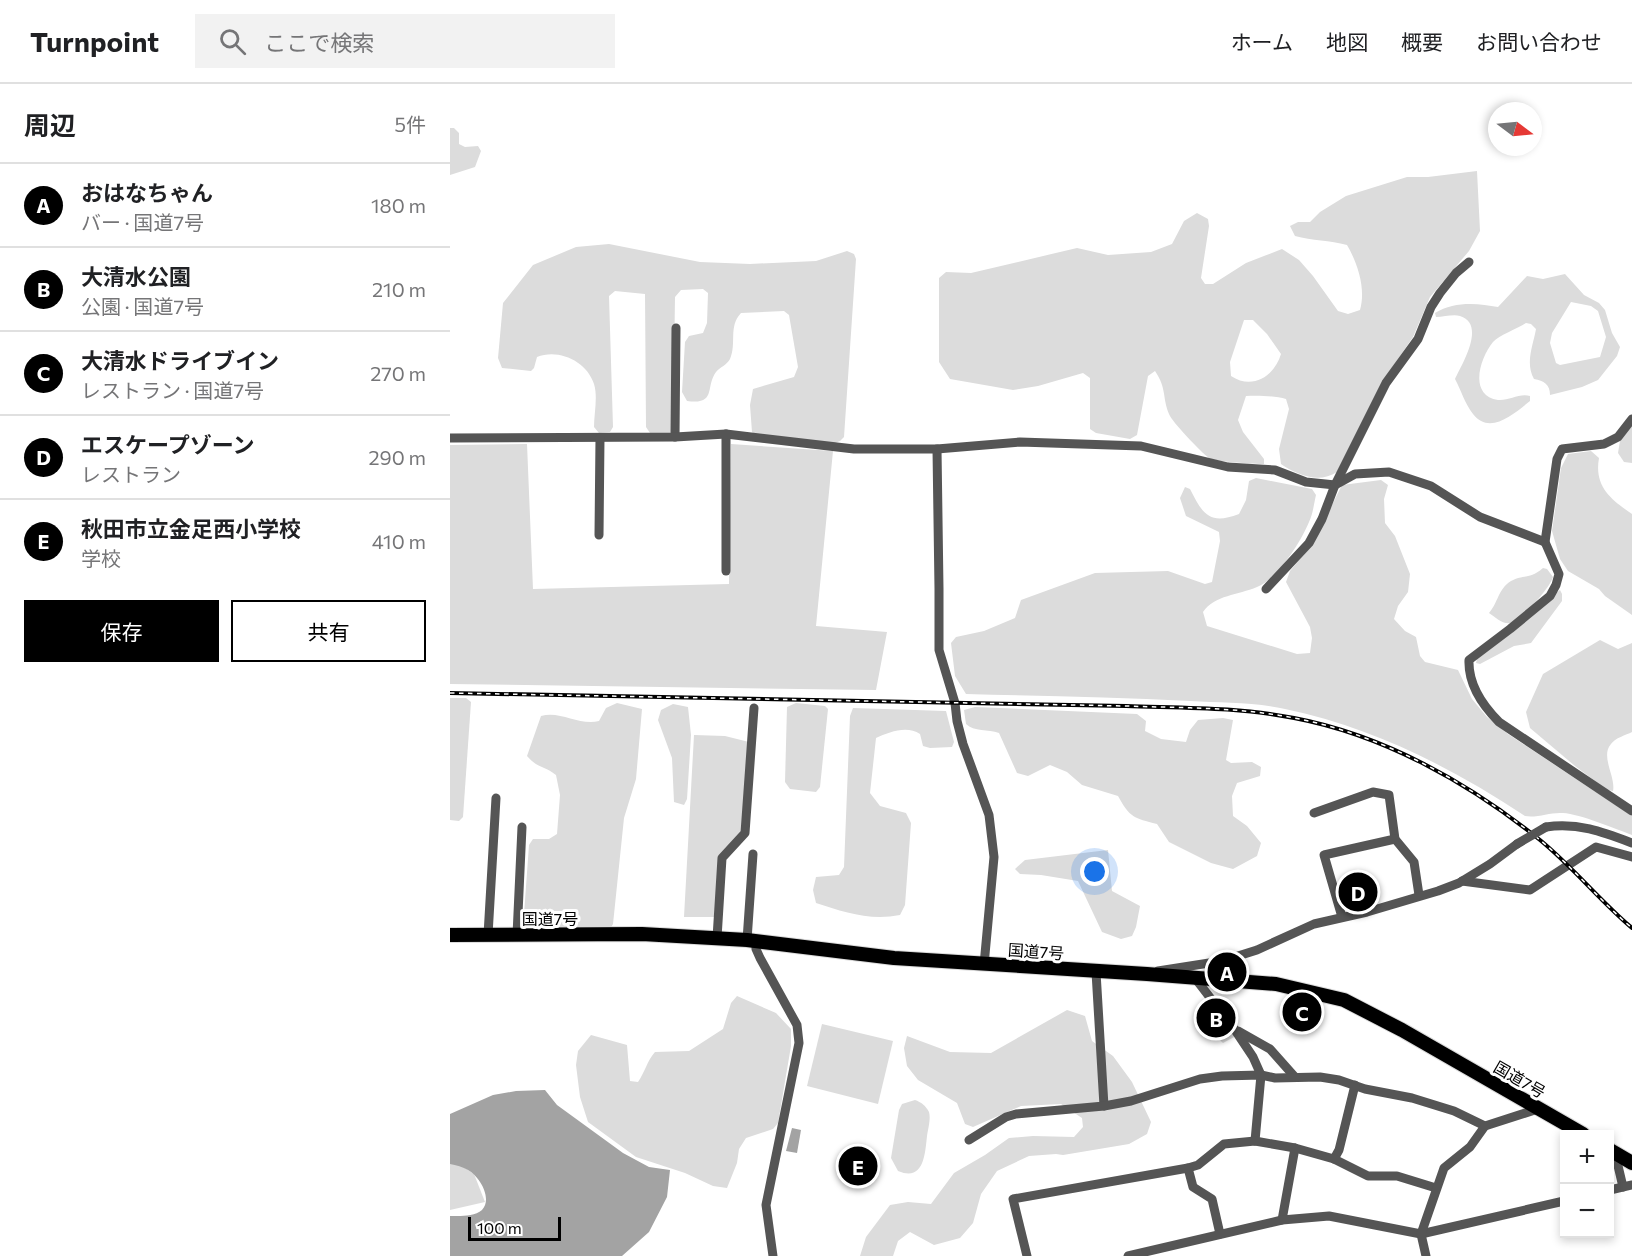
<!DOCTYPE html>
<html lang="ja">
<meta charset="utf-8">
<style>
:root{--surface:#fff;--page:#f2f2f2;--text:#202124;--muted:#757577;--line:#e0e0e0;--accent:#000}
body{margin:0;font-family:Commissioner,"Noto Sans JP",sans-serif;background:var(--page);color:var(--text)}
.controls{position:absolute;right:18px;bottom:18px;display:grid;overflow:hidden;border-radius:0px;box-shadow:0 3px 9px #0003}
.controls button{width:54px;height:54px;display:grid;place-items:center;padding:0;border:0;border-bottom:2px solid var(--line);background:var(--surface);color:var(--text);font:30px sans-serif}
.compass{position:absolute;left:1038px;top:18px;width:54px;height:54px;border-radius:50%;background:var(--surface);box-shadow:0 3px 9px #0003;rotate:106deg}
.scale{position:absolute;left:18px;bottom:15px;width:93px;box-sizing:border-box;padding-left:6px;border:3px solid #000;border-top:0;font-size:16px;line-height:21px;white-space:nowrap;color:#000;-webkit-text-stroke:4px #fff;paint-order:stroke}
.you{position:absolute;left:645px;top:788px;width:21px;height:21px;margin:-15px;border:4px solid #fff;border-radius:50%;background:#1a73e8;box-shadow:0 0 0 9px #1a73e833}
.badge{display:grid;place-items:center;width:39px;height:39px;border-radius:50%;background:var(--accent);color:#fff;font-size:20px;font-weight:700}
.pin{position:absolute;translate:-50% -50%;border:3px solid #fff;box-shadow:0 2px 6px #0006}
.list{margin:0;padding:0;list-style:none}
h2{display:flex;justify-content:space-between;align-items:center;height:78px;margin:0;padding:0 24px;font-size:26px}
h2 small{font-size:20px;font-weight:400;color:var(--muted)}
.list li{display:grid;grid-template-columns:39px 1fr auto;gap:18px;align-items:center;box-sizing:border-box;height:84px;padding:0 24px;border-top:2px solid var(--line)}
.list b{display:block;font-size:22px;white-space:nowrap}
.list p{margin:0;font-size:20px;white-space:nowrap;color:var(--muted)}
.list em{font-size:20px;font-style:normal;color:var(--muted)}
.actions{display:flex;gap:12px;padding:18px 24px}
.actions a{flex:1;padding:14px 0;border:2px solid var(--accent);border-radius:0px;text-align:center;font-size:21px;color:var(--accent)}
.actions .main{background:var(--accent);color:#fff}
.icon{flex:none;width:33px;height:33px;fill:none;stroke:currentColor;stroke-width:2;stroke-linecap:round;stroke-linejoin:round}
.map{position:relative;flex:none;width:1182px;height:1172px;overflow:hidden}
header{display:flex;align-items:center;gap:36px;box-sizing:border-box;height:84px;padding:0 30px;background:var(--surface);border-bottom:2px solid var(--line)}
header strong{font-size:28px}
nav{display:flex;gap:33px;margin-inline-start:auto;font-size:21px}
.search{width:420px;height:54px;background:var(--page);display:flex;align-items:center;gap:15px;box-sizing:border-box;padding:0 21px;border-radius:0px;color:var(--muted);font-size:22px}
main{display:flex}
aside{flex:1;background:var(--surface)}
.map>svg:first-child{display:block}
.green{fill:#dcdcdc;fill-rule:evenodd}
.water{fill:#a3a3a3}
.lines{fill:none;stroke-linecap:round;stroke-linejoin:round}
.highway-casing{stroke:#dbdbdb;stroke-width:16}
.minor{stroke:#555;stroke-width:9}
.highway{stroke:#000;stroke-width:14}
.rail-casing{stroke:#000;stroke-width:4}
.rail{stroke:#fff;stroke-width:1.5;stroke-dasharray:4.5;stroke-linecap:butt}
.minor-bridge{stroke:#555;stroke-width:9}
.labels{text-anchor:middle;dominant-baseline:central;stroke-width:6;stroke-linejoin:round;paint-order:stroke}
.street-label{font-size:16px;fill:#000;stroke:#fff}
</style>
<header>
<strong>Turnpoint</strong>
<div class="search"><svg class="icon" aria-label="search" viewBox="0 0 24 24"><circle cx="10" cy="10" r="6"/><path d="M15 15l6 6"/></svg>ここで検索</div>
<nav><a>ホーム</a><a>地図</a><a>概要</a><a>お問い合わせ</a></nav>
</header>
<main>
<aside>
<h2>周辺<small>5件</small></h2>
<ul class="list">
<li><span class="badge">A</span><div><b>おはなちゃん</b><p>バー · 国道7号</p></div><em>180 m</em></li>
<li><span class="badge">B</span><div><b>大清水公園</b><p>公園 · 国道7号</p></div><em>210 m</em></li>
<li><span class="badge">C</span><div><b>大清水ドライブイン</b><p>レストラン · 国道7号</p></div><em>270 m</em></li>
<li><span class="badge">D</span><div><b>エスケープゾーン</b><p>レストラン</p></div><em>290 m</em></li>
<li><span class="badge">E</span><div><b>秋田市立金足西小学校</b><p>学校</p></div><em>410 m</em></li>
</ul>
<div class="actions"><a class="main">保存</a><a>共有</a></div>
</aside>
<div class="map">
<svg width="1182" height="1172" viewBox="0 0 1182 1172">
<rect width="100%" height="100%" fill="#fff"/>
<g class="green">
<polygon points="0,44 4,44 9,49 9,60 15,63 28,62 31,67 25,83 0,91"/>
<path d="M1027,87L1030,147L1019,167L980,213L963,253L937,291L887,388C869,400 847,391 831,380L829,365L839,325L836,315C825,312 807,311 796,312L788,336L793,348L814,375V380C804,380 767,378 759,374C751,368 722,338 719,330C712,312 717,305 705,287L698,292L687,351L680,355L646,349L640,345V294L633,289L588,302L563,306L500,295L489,278V194L496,188L521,189L627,164L658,171L701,168L722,160L734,137L747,129L758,135L759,142L751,194L755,200H763L796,179L832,165L849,176L863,192L888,227L898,230L910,226C916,205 908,180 897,161C880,156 862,157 845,152L840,142L848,138H860L870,128L896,112L957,93H978ZM794,236H803L817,250L831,270C824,293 802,306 781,292L780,278Z"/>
<path d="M159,160L250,178L300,180L366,177L397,167L404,170L406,175L394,353L390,357L385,359L305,351L302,348L300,321L303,305L344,293L348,283L339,231L334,227L291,229C278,243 287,259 280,275C277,281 270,283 266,288C255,303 267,321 237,317L232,308L235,258L239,252L253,249L257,239L258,209L253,205L231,206L225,213L223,347L220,349H200L196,343L195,210L165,207L159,212L163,343L160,348L149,349L144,343C144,330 148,313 144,300C137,277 108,264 87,273L84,284L81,287L52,284L48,274L53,219L83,181L126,163Z"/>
<path d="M1115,190L1134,211L1149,219L1155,226L1162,249L1170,263L1167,272L1148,296L1132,303L1100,311C1100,300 1094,297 1084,295C1075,279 1083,262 1086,245L1081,240L1076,239C1067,245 1049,251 1043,258C1030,274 1018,311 1048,316C1059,317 1069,309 1080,312V317C1065,329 1040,352 1023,330C1015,320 1011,306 1005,295C1011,282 1037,240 1010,232C1003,230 994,233 986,233L985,229C1004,217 1028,219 1048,223L1077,192L1093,195ZM1121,218L1141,222L1148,227L1156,253L1150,273L1110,281L1106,279L1100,259L1102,249Z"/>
<polygon points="1182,341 1182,379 1174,378 1168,369 1170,357"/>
<polygon points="77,360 83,505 279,500 281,360 383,367 366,542 437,548 426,606 0,600 0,361"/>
<path d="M1141,367L1149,374C1144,402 1160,415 1182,430V531L1155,512L1149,505L1118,487L1110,475L1102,447L1111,384L1118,370Z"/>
<path d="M806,394L862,405L866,411C864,419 863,430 859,438C851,458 827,495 807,503C788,511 765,511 753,528L757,542L847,570L860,569L862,554L860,543L836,498L840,487L862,461L892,401L931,396L938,401L934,415L935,439L945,452L960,490L958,508L948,522L944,535L955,547L966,553L970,572L975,578L1008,586L1022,615L1037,633L1058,650L1182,732V751C1166,745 1130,730 1113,729C1100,728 1088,734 1075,732C1001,683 922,643 835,625C804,618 771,619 740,617C665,613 591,612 516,610L505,592L501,559L506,553L534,547L565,534L571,516L645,489L718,487L755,500L762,498L770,457L769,448L736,432L730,414L735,403L740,405C753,431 760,441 789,430L796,416L799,397Z"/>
<path d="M1093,484L1097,485L1103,493C1100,504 1072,535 1061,539C1053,541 1045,533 1039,529C1048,519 1048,505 1061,497C1074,490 1079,496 1093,484Z"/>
<polygon points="1110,506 1112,510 1112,517 1081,559 1064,562 1030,580 1026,579 1028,571"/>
<path d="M1150,556L1168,565L1182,559V648C1176,651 1165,654 1161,660C1150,672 1166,693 1163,707L1157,706L1125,682L1080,644L1076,628L1093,590Z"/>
<polygon points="0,614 16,614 21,618 13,733 9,737 0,736"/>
<path d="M167,619L192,625L186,695L174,734L163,840L160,845H79L73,844L79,761L83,755H99L107,750L110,711L106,691C95,682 87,684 77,672L91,632C110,626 129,642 149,637L156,624Z"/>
<polygon points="346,619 375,622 378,625 370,703 366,708 340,705 335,698 337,623"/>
<polygon points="223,620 238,623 241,651 237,715 234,721 224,718 222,674 208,636 211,626"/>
<path d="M525,623L687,630L696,637L695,647L711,655L736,658L740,646L748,636L773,634L783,636L776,676L781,679L802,678L811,683L810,692L787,699L782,712L783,732L797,742L811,759L807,772L783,785L761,779L719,758L707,740C684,734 680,734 668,712L632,701L617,688L600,681L578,692L567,689L549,649C538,645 524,648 516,640L514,626Z"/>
<path d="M403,624L496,627L504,658L502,663L480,664L473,662L470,650C457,641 439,648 426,654L420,709L430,722L456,729L461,739L455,821L450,831C420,837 393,828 366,819L363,806L366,793L389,791L394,783L400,632Z"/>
<polygon points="244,651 275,652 299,658 293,747 270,771 266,833 234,833"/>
<polygon points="658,766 662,807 690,822 686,843 682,852 671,855 652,848 628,797 591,791 570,790 565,785 575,776"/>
<path d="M287,912L326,929L341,945V962L328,1039L323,1045L296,1054L289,1065L287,1079L277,1104L263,1102L235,1089L186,1073L138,1038L130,1013L126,981L128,967L141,951L177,961L180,997L188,998C195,988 197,977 205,968L239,967L273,945L281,919Z"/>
<polygon points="765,925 786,952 773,959 755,942"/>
<polygon points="617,926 635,932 642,957 663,972 682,998 701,1038 697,1050 679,1060 613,1071 606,1070 579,1072 547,1087 531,1110 523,1139 510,1154 484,1161 460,1148 448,1157 443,1172 410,1172 416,1153 440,1121 458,1118 481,1120 504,1089 535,1071 559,1054 583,1052 624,1053 633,1043 632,1034 611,1020 571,1022 523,1043 515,1040 507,1019 468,996 457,982 454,964 457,952 500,968 541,969"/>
<polygon points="372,940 443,957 428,1020 357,1002"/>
<path d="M465,1016C471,1018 476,1022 479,1028C481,1035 478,1045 477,1052C475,1070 474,1098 448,1087L441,1074L449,1026L452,1020Z"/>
<polygon points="0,1074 24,1090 35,1118 0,1126"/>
</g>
<g class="water">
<path d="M95,1006L107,1021L173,1069L199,1083L220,1086L217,1113L199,1148L172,1172H0V1132C10,1132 24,1133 32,1126C43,1114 29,1092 18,1086C13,1083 6,1081 0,1080V1030L43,1011L66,1007Z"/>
<polygon points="342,1044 351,1046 347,1069 336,1067"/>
</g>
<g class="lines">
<defs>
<g id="highway">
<polyline points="0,851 192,850 297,856 444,874 697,890 826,900 894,916 952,946 1133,1050"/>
<polyline points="1160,1066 1182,1079"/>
</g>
</defs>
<use href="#highway" class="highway-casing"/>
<g class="minor">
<path d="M1182,335L1168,353L1154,360L1112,365L1107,375L1095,458L1109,490L1106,501L1100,512L1060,545L1019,576C1018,601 1032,621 1049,638L1182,727"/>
<polyline points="276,350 276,487"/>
<polyline points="225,353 226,244"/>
<polyline points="0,354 225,353 276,350 404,365 487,365 570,358 691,362 778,383 825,386 856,398 885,401 905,390 939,388 981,402 1030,433 1095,458"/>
<polyline points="487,365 489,505 489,566 505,619 507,637 513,660 539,731 544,773 534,881"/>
<polyline points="149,451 150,354"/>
<polyline points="816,505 859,459 872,435 885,401 936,299 968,255 981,223 990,209 1006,189 1019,178"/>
<polyline points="864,729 923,708 939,711 945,755 964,778 969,811"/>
<path d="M1096,743C1127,738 1153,748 1182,759"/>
<polyline points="1012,797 1080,806 1146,763 1182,773"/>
<polyline points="892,833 874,771 945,755"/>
<polyline points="38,851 46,714"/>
<polyline points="67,851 72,743"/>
<polyline points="267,854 272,774 295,749 304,624"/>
<polyline points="297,856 303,770"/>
<polyline points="306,857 306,865 310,874 347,941 349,959 316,1121 323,1172"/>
<polyline points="708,887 772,877 807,866 864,840 917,828 988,807 1009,799 1040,780 1067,760"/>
<polyline points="646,888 654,1022"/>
<polyline points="745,894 785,946 803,973 811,991 805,1057"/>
<polyline points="788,947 820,965 844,992"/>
<polyline points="519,1056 556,1033 566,1030 654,1022 681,1017 750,995 772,992 811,991 825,994 870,993 889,996 915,1005 962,1014 1004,1027 1035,1042"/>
<polyline points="1165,1069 1173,1103"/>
<polyline points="884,1075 889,1066 905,1001"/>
<polyline points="1160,1106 1182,1101"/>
<polyline points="832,1136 845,1064"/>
<polyline points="770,1150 762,1115 743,1103 738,1084 748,1081 774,1060 805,1057 845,1064 884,1075 918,1092 947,1092 986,1104"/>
<polyline points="577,1172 563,1115 738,1084"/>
<polyline points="678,1172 832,1136 879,1132 971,1150 1114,1117"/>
<polyline points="976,1172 971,1150 994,1084 1020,1063 1035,1042 1088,1025"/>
</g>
<use href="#highway" class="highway"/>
<defs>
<path id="rail" d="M0,609L676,622C732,624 789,623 844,634C934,651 1019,699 1090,756C1123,783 1150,817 1182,844"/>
</defs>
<use href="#rail" class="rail-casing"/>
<use href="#rail" class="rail"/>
<polyline class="minor-bridge" points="1067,760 1096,743"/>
</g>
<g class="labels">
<g class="street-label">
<text x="100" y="834">国道7号</text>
<text transform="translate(586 867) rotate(4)">国道7号</text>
<text transform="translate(1070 995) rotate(30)">国道7号</text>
</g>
</g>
</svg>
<div class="controls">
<button>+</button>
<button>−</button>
</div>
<svg class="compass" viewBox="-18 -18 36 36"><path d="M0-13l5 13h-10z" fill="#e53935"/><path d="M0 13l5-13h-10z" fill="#757577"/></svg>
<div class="scale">100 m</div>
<div class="you"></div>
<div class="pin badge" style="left:777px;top:888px">A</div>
<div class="pin badge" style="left:766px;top:934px">B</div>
<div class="pin badge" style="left:852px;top:928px">C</div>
<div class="pin badge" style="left:908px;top:808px">D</div>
<div class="pin badge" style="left:408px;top:1082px">E</div>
</div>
</main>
